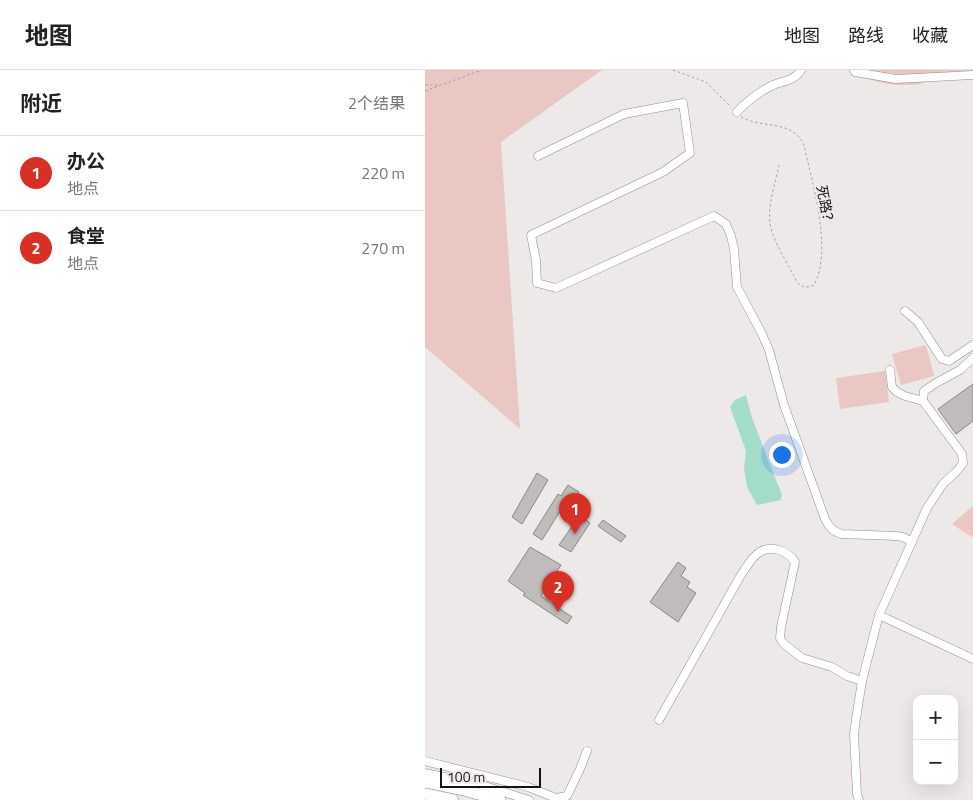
<!DOCTYPE html>
<html lang="zh">
<meta charset="utf-8">
<style>
:root{--surface:#fff;--page:#f6f6f6;--text:#222;--muted:#767676;--line:#e0e0e0;--accent:#d93025}
body{margin:0;font-family:"Titillium Web","Noto Sans SC",sans-serif;background:var(--page);color:var(--text)}
.controls{position:absolute;right:15px;bottom:15px;display:grid;overflow:hidden;border-radius:10px;box-shadow:0 5px 20px #0002}
.controls button{width:45px;height:45px;display:grid;place-items:center;padding:0;border:0;border-bottom:1px solid var(--line);background:var(--surface);color:var(--text);font:25px sans-serif}
.scale{position:absolute;left:15px;bottom:12px;width:101px;box-sizing:border-box;padding-left:5px;border:2px solid #161514;border-top:0;font-size:14px;line-height:18px;white-space:nowrap;color:#161514;-webkit-text-stroke:4px #ede9e8;paint-order:stroke}
.you{position:absolute;left:356px;top:384px;width:18px;height:18px;margin:-12px;border:4px solid #fff;border-radius:50%;background:#1a73e8;box-shadow:0 0 0 8px #1a73e833}
.badge{display:grid;place-items:center;width:32px;height:32px;border-radius:50%;background:var(--accent);color:#fff;font-size:16px;font-weight:700}
.pin{position:absolute;translate:-50% -41px;filter:drop-shadow(0 1px 2px #0008)}
.pin::after{content:'';position:absolute;top:26px;width:18px;height:15px;background:inherit;clip-path:polygon(0 0,100% 0,50% 100%)}
.list{margin:0;padding:0;list-style:none}
h2{display:flex;justify-content:space-between;align-items:center;height:65px;margin:0;padding:0 20px;font-size:21px}
h2 small{font-size:16px;font-weight:400;color:var(--muted)}
.list li{display:grid;grid-template-columns:32px 1fr auto;gap:15px;align-items:center;box-sizing:border-box;height:75px;padding:0 20px;border-top:1px solid var(--line)}
.list b{display:block;font-size:19px;white-space:nowrap}
.list p{margin:0;font-size:16px;white-space:nowrap;color:var(--muted)}
.list em{font-size:16px;font-style:normal;color:var(--muted)}
.map{position:relative;flex:none;width:548px;height:730px;overflow:hidden}
header{display:flex;align-items:center;gap:30px;box-sizing:border-box;height:70px;padding:0 25px;background:var(--surface);border-bottom:1px solid var(--line)}
header strong{font-size:24px}
nav{display:flex;gap:28px;margin-inline-start:auto;font-size:18px}
main{display:flex}
aside{flex:1;background:var(--surface)}
.map>svg:first-child{display:block}
.green{fill:#eac7c2}
.water{fill:#a4dccb}
.building{fill:#c0bcbb;stroke:#8c8887}
.lines{fill:none;stroke-linecap:round;stroke-linejoin:round}
.minor-casing{stroke:#928e8e;stroke-width:9}
.highway-casing{stroke:#928e8e;stroke-width:12}
.path{stroke:#a5a2a1;stroke-width:1;stroke-dasharray:2.5 2.5;stroke-linecap:butt}
.minor{stroke:#fff;stroke-width:8}
.highway{stroke:#fff;stroke-width:11}
.labels{text-anchor:middle;dominant-baseline:central;stroke-width:4;stroke-linejoin:round;paint-order:stroke}
.street-label{font-size:14px;fill:#161514;stroke:#ede9e8}
</style>
<header>
<strong>地图</strong>
<nav><a>地图</a><a>路线</a><a>收藏</a></nav>
</header>
<main>
<aside>
<h2>附近<small>2个结果</small></h2>
<ul class="list">
<li><span class="badge">1</span><div><b>办公</b><p>地点</p></div><em>220 m</em></li>
<li><span class="badge">2</span><div><b>食堂</b><p>地点</p></div><em>270 m</em></li>
</ul>
</aside>
<div class="map">
<svg width="548" height="730" viewBox="0 0 548 730">
<rect width="100%" height="100%" fill="#ede9e8"/>
<g class="green">
<polygon points="0,0 177,0 76,72 95,359 0,277"/>
<path d="M429,0H548V5C535,6 522,6 509,9C504,10 500,13 495,14C473,17 445,14 429,0Z"/>
<polygon points="501,275 509,306 476,315 467,284"/>
<polygon points="460,301 464,332 415,339 411,308"/>
<polygon points="548,436 548,468 527,454"/>
</g>
<polygon class="water" points="321,325 327,348 357,425 356,430 332,435 322,417 319,398 321,381 305,337 310,330"/>
<g class="building">
<polygon points="548,314 548,351 531,364 513,339"/>
<polygon points="112,403 123,410 97,454 87,447"/>
<polygon points="143,415 154,422 147,433 142,430 117,470 108,464 133,424 136,426"/>
<polygon points="155,445 165,453 146,482 134,475"/>
<polygon points="178,450 201,466 196,472 173,456"/>
<polygon points="105,477 136,495 116,526 147,547 142,554 98,525 100,523 83,511"/>
<polygon points="253,492 261,498 256,506 265,512 262,517 271,523 253,552 225,532"/>
</g>
<g class="lines">
<defs>
<g id="minor">
<polyline points="429,0 430,2 471,9 548,5"/>
<path d="M312,42C322,31 333,23 346,16C359,10 368,12 376,0"/>
<path d="M113,86L199,44L258,33L265,83L238,102L106,165L111,190L112,213L131,218L289,146L301,154L306,166L309,179L312,217L336,262L344,280L359,335L400,449C404,457 408,462 417,464L471,466L478,467L487,472"/>
<polyline points="480,241 493,252 517,289 524,291 548,275"/>
<polyline points="498,331 499,321 511,313 535,300 548,288"/>
<polyline points="454,545 548,589"/>
<path d="M234,650L316,505C321,498 325,490 331,485C343,473 362,480 370,492L356,557L355,568L358,573L377,588L407,597L422,606L437,611"/>
<polyline points="0,691 103,717 131,728 142,726 155,699 162,681"/>
<polyline points="0,703 53,714 104,730"/>
<polyline points="434,730 432,724 429,664 431,649 437,611 454,545 502,438 518,414 533,400 538,393 537,384 532,377 498,331 480,326 472,322 467,317 465,300"/>
</g>
<g id="highway">
<polyline points="0,712 39,720 75,730"/>
<polyline points="0,724 28,730"/>
</g>
</defs>
<use href="#minor" class="minor-casing"/>
<use href="#highway" class="highway-casing"/>
<g class="path">
<polyline points="248,0 281,12 306,37"/>
<polyline points="0,15 15,15"/>
<polyline points="0,21 57,0"/>
<path d="M316,47C337,59 367,49 379,75C387,113 408,180 389,215C382,218 377,218 372,212C364,196 353,179 347,162C340,142 350,115 354,95"/>
</g>
<use href="#minor" class="minor"/>
<use href="#highway" class="highway"/>
</g>
<g class="labels">
<g class="street-label">
<text transform="translate(401 136) rotate(79)">死路？</text>
</g>
</g>
</svg>
<div class="controls">
<button>+</button>
<button>−</button>
</div>
<div class="scale">100 m</div>
<div class="you"></div>
<div class="pin badge" style="left:150px;top:464px">1</div>
<div class="pin badge" style="left:133px;top:542px">2</div>
</div>
</main>
